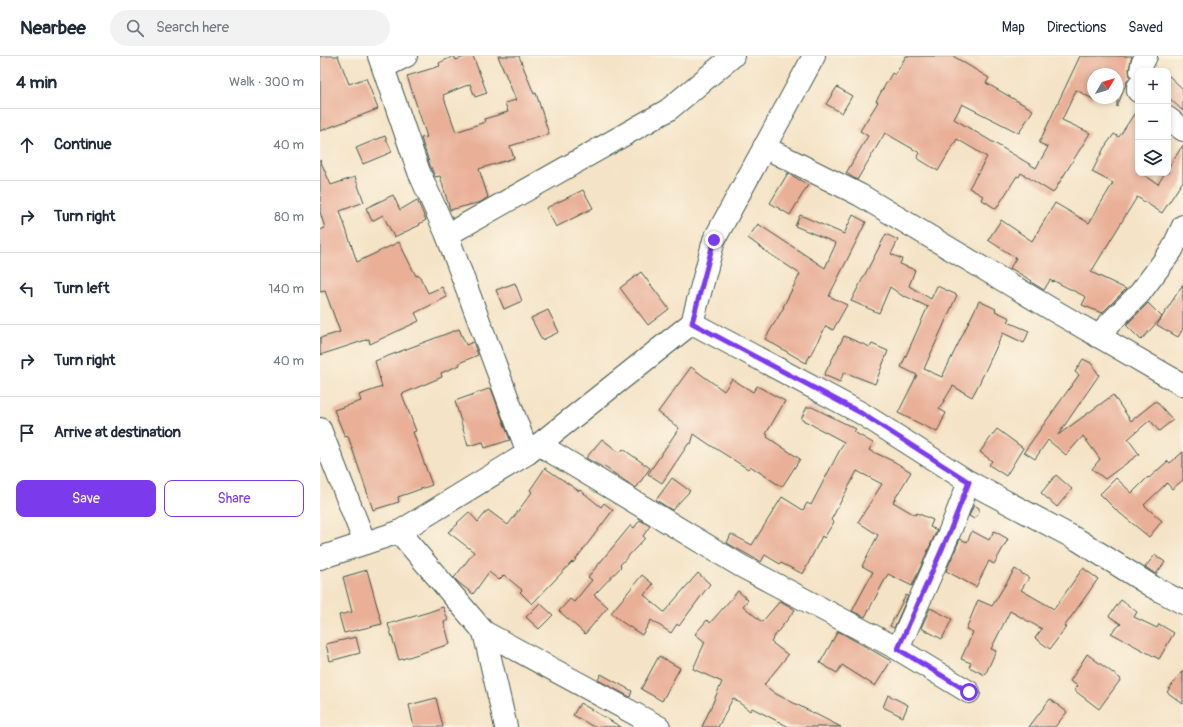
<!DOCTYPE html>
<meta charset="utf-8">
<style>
:root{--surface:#fff;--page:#f2f2f3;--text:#1f2937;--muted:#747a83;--line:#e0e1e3;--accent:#7c3aed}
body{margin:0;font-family:Pangolin,sans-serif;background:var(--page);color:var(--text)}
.controls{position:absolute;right:12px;top:12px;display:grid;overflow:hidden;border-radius:8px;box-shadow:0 2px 6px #0003}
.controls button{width:36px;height:36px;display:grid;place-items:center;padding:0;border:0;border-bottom:1px solid var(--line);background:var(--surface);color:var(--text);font:20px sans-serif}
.compass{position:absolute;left:767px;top:12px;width:36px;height:36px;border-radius:50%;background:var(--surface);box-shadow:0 2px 6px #0003;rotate:52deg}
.stop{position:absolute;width:12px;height:12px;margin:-9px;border:3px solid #7c3aed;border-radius:50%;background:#fff}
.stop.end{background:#7c3aed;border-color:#fff;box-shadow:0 1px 4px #0008}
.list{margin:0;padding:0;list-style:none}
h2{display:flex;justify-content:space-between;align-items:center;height:52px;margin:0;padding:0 16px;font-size:17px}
h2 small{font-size:13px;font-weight:400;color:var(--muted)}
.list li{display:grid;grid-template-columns:26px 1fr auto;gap:12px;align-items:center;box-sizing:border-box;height:72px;padding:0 16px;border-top:1px solid var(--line)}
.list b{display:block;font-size:15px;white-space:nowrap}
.list em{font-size:13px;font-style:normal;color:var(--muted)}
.actions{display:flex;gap:8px;padding:12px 16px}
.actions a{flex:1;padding:9px 0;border:1px solid var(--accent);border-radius:8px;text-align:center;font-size:14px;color:var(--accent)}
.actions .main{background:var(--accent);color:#fff}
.icon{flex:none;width:22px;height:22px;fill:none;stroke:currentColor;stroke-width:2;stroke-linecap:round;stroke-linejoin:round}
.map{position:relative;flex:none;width:863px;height:671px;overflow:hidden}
header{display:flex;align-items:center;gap:24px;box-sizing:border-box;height:56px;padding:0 20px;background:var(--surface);border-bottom:1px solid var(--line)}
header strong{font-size:19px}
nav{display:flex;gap:22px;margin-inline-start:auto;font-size:14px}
.search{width:280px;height:36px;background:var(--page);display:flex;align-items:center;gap:10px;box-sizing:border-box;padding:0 14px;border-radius:22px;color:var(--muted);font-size:15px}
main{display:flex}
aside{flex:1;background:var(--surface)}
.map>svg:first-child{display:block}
.building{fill:#e9af97}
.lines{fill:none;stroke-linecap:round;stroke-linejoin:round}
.minor-casing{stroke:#3f564a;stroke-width:24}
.minor{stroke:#fff;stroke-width:22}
.route{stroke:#7c3aed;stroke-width:5}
</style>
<header>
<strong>Nearbee</strong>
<div class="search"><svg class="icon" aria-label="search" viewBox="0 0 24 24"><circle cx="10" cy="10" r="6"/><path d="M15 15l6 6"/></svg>Search here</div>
<nav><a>Map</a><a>Directions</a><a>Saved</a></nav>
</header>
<main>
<aside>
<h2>4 min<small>Walk · 300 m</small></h2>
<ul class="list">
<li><svg class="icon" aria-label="ahead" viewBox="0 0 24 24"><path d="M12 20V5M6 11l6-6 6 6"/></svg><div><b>Continue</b></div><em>40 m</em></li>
<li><svg class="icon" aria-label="right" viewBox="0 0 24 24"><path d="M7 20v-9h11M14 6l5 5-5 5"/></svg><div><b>Turn right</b></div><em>80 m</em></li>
<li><svg class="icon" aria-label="left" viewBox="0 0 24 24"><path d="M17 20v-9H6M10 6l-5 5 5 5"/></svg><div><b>Turn left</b></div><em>140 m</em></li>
<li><svg class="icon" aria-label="right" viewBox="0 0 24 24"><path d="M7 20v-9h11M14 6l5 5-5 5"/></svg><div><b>Turn right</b></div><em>40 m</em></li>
<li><svg class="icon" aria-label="arrive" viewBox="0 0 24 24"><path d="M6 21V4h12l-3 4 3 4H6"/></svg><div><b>Arrive at destination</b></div></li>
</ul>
<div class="actions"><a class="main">Save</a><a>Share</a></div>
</aside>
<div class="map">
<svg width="863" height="671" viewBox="0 0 863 671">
<rect width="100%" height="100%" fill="#fcf5e5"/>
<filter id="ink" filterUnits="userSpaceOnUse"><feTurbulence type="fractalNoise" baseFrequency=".025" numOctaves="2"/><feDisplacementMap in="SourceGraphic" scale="8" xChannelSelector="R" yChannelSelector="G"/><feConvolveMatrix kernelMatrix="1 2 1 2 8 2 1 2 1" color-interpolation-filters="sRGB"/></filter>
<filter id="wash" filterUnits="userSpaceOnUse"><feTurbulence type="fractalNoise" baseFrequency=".012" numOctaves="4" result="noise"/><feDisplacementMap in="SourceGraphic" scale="16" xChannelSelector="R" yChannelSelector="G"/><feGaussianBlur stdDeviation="0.9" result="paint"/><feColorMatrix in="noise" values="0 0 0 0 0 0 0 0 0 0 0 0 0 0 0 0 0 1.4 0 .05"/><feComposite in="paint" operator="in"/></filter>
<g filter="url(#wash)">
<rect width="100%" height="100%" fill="#f4e3c6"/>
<g id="blocks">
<g class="building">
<polygon points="0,0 18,0 29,28 46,22 58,53 0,75"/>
<polygon points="134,0 136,4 147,0 153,0 167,37 155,41 150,28 123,39 136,76 165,66 164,63 188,56 185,47 196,44 178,0 199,0 214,38 216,37 229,78 190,90 194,102 159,113 168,141 161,146 130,154 120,120 115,121 110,109 101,82 107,81 87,20 120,10 119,7"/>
<polygon points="586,0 633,0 669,22 666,27 713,54 699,77 642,48 634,63 716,112 728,91 719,87 760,0 812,0 809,13 810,21 807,25 797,51 797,18 773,18 773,43 756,34 742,64 770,77 733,137 701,117 699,121 697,120 676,153 661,143 663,140 649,132 667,101 637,83 618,115 597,102 600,97 565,77 537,124 526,117 548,80 540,75 558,46 556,45 572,17 575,19"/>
<polygon points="848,19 863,33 863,55 848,41"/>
<polygon points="517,31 532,40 522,57 506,48"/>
<polygon points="818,52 818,117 821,117 838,128 845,117 848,117 848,112 863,89 863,125 842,157 817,141 771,216 806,233 782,257 762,249 766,241 734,225 733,226 730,224 724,234 711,226 712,225 690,212 696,202 668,184 681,164 712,185 735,147 769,167 793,127 772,116 784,92 794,78 799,81"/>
<polygon points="65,80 72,96 43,108 36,92"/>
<polygon points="0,104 11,129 35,121 44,146 20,155 37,206 79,186 96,220 99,219 108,237 122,231 127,241 95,257 99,265 50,288 49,283 0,299 0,282 20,276 5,235 0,236 0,174 5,172 0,156"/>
<polygon points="468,117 488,129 470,159 450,147"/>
<polygon points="263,134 273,152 236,171 226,152"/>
<polygon points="73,139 80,154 97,144 106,164 99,168 100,169 74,181 63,159 52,165 46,152"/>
<polygon points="480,159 524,178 533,159 546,166 509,240 527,249 513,274 506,270 486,307 445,283 464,251 463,251 480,218 447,196 428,182 438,168 505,212 516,187 475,170"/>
<polygon points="566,178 578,184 571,198 582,203 580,208 595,214 589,230 611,243 617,230 637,239 604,313 622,321 659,245 676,253 675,255 690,262 688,266 709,275 704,287 683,277 659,328 652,341 633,330 619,353 626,357 617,376 578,357 597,319 581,311 608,250 608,251 585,240 584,241 570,231 559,257 531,245"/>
<polygon points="321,216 349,253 328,269 300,232"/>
<polygon points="195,227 202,245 184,253 176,234"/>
<polygon points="863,228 863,273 858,281 837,269"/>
<polygon points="828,247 842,261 821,284 806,269"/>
<polygon points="228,254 239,276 222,284 211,262"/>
<polygon points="139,273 146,289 153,286 158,299 139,307 140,309 121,317 122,321 82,338 96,375 93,376 112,429 78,441 79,446 53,454 28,380 25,381 14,354 41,345 39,339 62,331 55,305"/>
<polygon points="524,280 550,291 552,288 568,295 555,328 524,316 520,326 504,319"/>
<polygon points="763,303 771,307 779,319 738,379 793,339 811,365 836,345 853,364 839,375 830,364 808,383 819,398 785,423 772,413 780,403 763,380 746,399 728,384 715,403 704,396 759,319 755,316"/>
<polygon points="371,311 404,335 412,323 433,336 437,330 465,345 446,378 448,379 447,381 480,403 462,431 430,410 428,413 390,389 374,378 371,388 369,387 342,427 328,418 359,372 338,356"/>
<polygon points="171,332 190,384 165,392 163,386 148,390 135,345"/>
<polygon points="487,351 492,351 536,373 534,376 553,387 549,394 575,406 591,416 573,446 595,459 597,457 613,464 610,471 617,474 592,530 568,518 545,561 532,555 553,516 542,510 558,479 538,466 562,428 537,415 511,464 514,466 504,482 502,480 483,518 461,507 460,508 445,499 441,506 407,487 411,478 432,489 462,441 483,454 487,447 491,449 524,386 481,363"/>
<polygon points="677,373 703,392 686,420 669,409 672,405 660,396"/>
<polygon points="282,383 300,397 303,393 330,412 316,432 283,410 282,411 266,402"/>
<polygon points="863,396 863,424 852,433 847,427 824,449 842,465 829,481 796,454 780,438 796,422 812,437 828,421 829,422 848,405 850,407"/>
<polygon points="225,412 259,435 260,434 281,451 284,447 293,454 253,507 252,506 212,548 200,536 202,534 184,519 179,524 169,516 153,538 139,527 134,522 154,496 128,476 138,468 137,467 149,456 158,466 168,454 188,469 212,436 210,434"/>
<polygon points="736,419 752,433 737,451 721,437"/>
<polygon points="352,422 370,435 352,454 336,444"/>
<polygon points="654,449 659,452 659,457 654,463 649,460"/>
<polygon points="320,464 330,470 323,480 325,482 300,509 301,511 274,539 288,551 265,578 239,555 250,543 254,546 272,524 268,521 306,475 311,469 314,472"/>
<polygon points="652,475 669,484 674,475 688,483 674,508 669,505 656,531 626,515 640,483 647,486"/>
<polygon points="835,499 845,506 836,518 825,511"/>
<polygon points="763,512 778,523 744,571 746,571 730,593 715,582 722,573 690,555 671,593 676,595 665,619 649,611 651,607 641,603 653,576 646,573 658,544 672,550 695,513 709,522 701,534 734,553"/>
<polygon points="47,514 62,568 24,577 19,559 32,556 23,521"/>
<polygon points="378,517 390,528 359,570 357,568 351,577 331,564 322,579 302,566 291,557 322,519 333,528 324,539 344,556"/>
<polygon points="418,535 428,544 423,550 442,566 460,545 471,551 475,554 452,583 453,583 451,586 468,599 444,629 456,638 521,671 469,671 432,652 430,655 413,642 398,671 382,671 402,626 373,613 385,586 375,578 387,564 390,567"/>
<polygon points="586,539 588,540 574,572 570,570"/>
<polygon points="801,544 817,556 814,561 837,572 839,568 854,577 839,603 791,577 801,568 789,560"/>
<polygon points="220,547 233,559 219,573 206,561"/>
<polygon points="123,551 128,564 124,566 130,588 79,604 68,568 109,556"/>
<polygon points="610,552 632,563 622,583 601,572"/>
<polygon points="518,575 571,605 555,630 522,609 517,617 500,607"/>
<polygon points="36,581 40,597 10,605 6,588"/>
<polygon points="767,598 801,623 779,653 754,634 758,630 750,625"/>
<polygon points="339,600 360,612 342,645 321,633"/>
<polygon points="863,614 863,648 847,636"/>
<polygon points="281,618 312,635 310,641 278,624"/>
<polygon points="568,639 588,649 583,661 563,651"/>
<polygon points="116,642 123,671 94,671 89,649"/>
<polygon points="730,643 747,656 735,671 709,671"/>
<polygon points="260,647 301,671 274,671 253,659"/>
</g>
</g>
</g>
<g filter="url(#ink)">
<use href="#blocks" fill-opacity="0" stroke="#3f564a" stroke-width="1"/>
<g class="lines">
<defs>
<g id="minor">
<polyline points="59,0 99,116 127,179 208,397"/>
<polyline points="64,11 86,0"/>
<polyline points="821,15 822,8 826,0"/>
<polyline points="818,31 818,35"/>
<polyline points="848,62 863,74"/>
<polyline points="444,91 540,139 733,254 863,329"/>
<polyline points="127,179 348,54 413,0"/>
<polyline points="372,267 541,357 649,426 758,484 833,531 863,547"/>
<polyline points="777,280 820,237 852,194 863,170"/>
<polyline points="0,373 45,487"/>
<polyline points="220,389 421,510 578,593 630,475 649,426"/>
<polyline points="79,476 164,576 339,671"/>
<polyline points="0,502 79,476 208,397 372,267 394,184 494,0"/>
<polyline points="164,576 186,671"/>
<polyline points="578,593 649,636"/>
</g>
</defs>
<use href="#minor" class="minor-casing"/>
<use href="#minor" class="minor"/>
</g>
</g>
<g class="lines" filter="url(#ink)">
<polyline class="route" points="394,184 372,267 541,357 649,426 630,475 578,593 649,636"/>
</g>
</svg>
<div class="controls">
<button>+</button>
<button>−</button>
<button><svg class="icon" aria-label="layers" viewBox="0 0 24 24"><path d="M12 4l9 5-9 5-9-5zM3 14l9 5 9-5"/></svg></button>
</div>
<svg class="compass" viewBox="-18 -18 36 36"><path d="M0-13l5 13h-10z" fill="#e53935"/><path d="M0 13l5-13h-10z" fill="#747a83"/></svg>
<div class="stop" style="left:649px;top:636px"></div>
<div class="stop end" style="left:394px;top:184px"></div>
</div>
</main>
